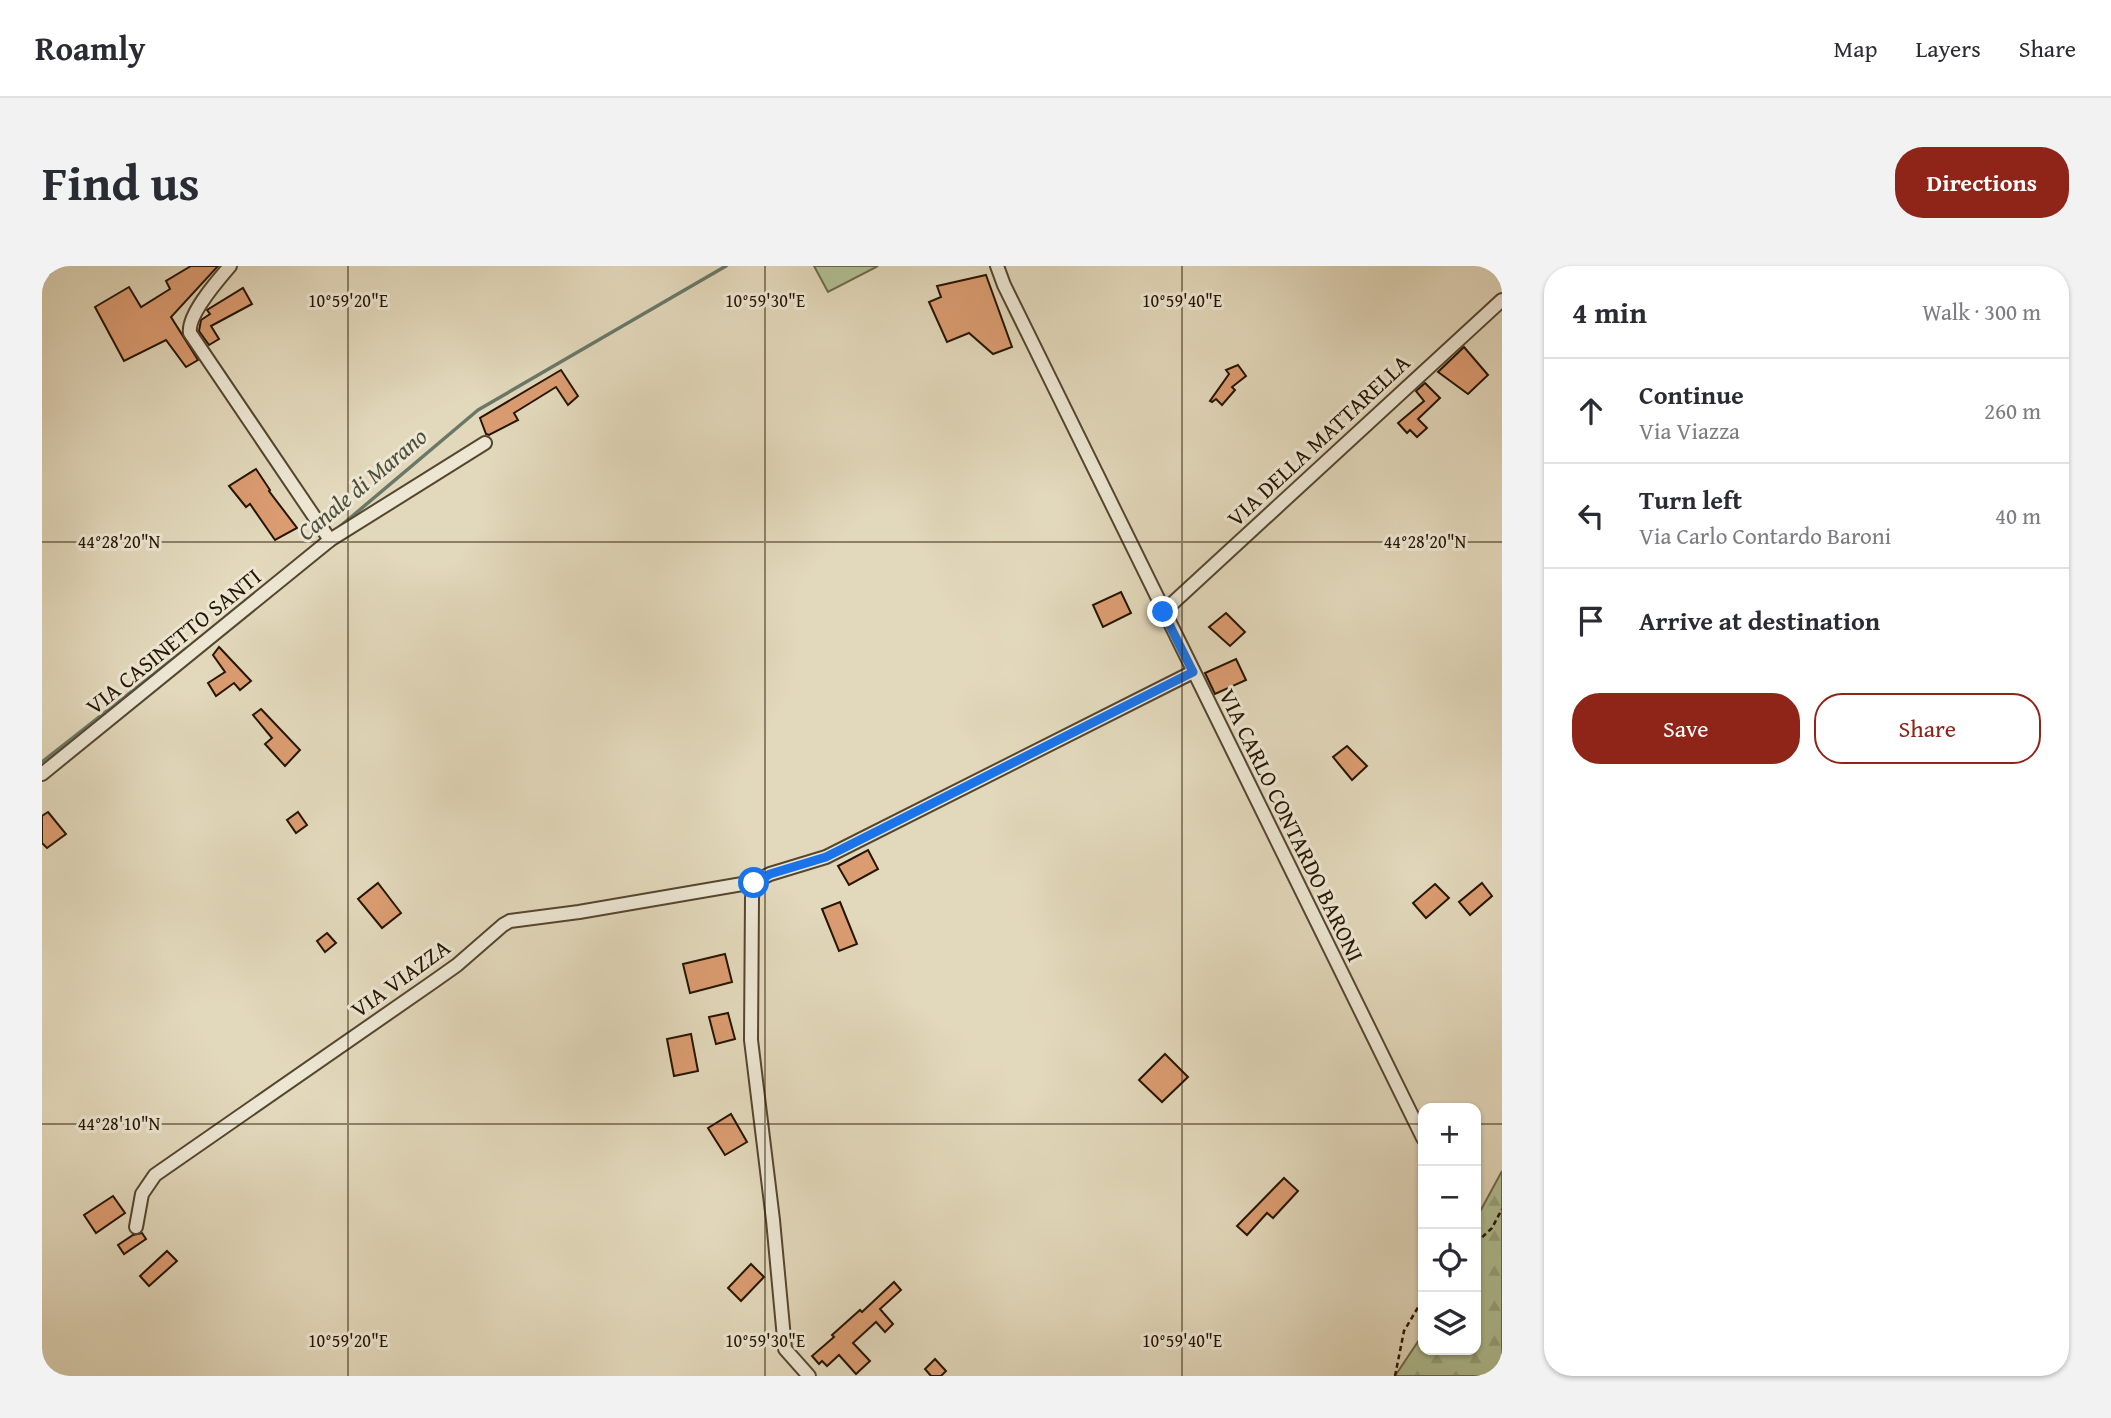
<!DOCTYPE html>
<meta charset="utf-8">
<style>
:root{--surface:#fff;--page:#f2f2f3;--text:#2b2b33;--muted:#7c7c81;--line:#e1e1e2;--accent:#8f2418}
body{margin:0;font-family:"Gentium Book Plus",serif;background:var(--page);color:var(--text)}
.controls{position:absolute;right:21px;bottom:21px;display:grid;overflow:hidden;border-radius:14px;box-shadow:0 2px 5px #0004}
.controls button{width:63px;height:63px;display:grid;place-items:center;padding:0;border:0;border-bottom:2px solid var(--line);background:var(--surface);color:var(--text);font:35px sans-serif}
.stop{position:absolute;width:21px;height:21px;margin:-16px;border:5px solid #1a73e8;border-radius:50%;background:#fff}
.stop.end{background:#1a73e8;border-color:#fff;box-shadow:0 2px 7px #0008}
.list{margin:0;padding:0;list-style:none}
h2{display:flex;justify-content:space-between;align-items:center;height:91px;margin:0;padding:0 28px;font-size:30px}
h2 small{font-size:23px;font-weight:400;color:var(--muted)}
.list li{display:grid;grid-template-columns:46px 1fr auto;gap:21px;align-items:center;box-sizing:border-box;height:105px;padding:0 28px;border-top:2px solid var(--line)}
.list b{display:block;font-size:26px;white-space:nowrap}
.list p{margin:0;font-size:23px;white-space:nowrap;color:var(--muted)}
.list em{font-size:23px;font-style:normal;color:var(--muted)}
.actions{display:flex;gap:14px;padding:21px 28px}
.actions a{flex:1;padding:16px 0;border:2px solid var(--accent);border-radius:28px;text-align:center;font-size:24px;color:var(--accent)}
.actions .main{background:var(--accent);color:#fff}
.icon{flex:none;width:38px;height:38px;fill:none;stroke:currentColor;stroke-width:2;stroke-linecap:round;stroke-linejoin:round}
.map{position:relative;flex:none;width:1460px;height:1110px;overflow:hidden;border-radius:28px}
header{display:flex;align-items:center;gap:42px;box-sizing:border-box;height:98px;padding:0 35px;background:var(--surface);border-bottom:2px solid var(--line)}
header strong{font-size:33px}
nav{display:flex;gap:38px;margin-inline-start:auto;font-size:24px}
.intro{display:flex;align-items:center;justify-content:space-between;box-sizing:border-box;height:168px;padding:0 42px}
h1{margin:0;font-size:49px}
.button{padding:18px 32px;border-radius:28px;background:var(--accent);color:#fff;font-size:24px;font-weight:700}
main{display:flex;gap:42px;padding:0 42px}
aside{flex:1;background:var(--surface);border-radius:28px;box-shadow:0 2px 5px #0004}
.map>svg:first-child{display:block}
.forest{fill:url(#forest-firs);stroke:#6b6a4a;stroke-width:2}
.park{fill:#b0bf93;stroke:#6b6a4a;stroke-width:2}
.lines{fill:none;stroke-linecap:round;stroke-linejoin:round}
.stream{stroke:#697868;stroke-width:3.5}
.building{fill:#db9c71;stroke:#261500;stroke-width:2}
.minor-casing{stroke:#55462f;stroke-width:16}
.secondary-casing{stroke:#261500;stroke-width:21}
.path{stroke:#261500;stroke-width:2.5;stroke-dasharray:5 3.5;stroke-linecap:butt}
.minor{stroke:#ece6d3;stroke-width:12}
.secondary{stroke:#ece6d3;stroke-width:18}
.route{stroke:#1a73e8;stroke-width:9}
.ticks{fill:none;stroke:#261500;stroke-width:2;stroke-opacity:0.45}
.labels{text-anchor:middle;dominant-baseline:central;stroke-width:6;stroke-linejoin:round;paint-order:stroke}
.street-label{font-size:23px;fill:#261500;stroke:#ece6d3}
.water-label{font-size:24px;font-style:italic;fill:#4d4f3d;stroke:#ece6d3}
.ticks-label{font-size:18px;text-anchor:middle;fill:#261500;stroke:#ece6d3;stroke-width:6;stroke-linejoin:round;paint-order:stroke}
</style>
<header>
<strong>Roamly</strong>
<nav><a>Map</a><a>Layers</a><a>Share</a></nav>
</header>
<div class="intro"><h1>Find us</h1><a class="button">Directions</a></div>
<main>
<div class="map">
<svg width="1460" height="1110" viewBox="0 0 1460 1110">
<defs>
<pattern id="forest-firs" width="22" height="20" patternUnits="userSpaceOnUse" patternTransform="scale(1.75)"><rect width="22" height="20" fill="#b0bf93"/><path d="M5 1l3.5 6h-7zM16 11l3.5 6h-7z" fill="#97a37d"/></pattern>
</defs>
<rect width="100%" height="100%" fill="#e2d8bb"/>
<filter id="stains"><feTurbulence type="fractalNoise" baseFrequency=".00286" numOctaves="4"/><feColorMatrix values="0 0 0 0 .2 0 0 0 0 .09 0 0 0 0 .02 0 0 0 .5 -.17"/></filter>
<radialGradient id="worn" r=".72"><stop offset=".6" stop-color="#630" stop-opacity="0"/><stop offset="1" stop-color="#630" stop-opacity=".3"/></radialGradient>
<polygon class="forest" points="1460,905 1460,1110 1353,1110 1381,1068 1381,1084 1434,1084 1434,953"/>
<polygon class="park" points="772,0 836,0 786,26"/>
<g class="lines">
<g class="stream">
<polyline points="295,263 436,144 684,0"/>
<polyline points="0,496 144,383"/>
</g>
</g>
<g class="building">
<polygon points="149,0 176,0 129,51 156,94 144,101 124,74 82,95 53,41 87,21 99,41 128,23 124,15"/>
<polygon points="944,9 970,81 951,88 927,67 905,76 887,36 899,31 895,20"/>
<polygon points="201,22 210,38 169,60 177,73 167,79 157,65 159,54 168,48 165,44"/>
<polygon points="1422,81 1446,109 1426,128 1396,106"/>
<polygon points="1196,99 1204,110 1190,121 1193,124 1180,139 1174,133 1170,136 1168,135 1187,108 1184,104"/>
<polygon points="519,104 536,130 526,139 514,121 472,147 476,154 447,169 444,168 438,152"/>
<polygon points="1383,117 1398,132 1376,153 1385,162 1375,171 1368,164 1365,167 1356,157 1382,135 1374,125"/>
<polygon points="214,203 228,224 227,225 255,262 233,274 208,238 204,241 187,220"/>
<polygon points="1079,326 1089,347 1061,361 1051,339"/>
<polygon points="1184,347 1203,366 1188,380 1167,361"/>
<polygon points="177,381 209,415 198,424 192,417 174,430 166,417 183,406 171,389"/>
<polygon points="1194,393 1204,414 1173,428 1163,407"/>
<polygon points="219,443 258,484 243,500 223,478 230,472 211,449"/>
<polygon points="1305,480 1325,500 1310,514 1291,491"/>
<polygon points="6,546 24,568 5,582 0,577 0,550"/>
<polygon points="256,546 265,559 254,567 245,554"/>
<polygon points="826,584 836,603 807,619 796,600"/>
<polygon points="336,617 359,647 340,662 316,633"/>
<polygon points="1440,617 1450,630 1428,649 1417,636"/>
<polygon points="1393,618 1407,632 1384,652 1371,637"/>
<polygon points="798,636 815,678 797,685 780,643"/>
<polygon points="285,667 294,677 283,686 275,675"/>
<polygon points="683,688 690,716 648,727 641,698"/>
<polygon points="686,747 693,773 674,778 667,751"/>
<polygon points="649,768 656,805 632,810 625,773"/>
<polygon points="1123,788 1146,811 1120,836 1097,814"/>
<polygon points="689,848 705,876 683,889 666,862"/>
<polygon points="1242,912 1256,925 1231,952 1225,947 1205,969 1195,960"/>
<polygon points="71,930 83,947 54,967 42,949"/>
<polygon points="100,967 104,973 82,988 76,979 91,969"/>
<polygon points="125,985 135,995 107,1020 98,1010"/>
<polygon points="709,998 722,1011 699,1035 686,1022"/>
<polygon points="852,1016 859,1024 838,1043 851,1058 843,1066 834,1056 811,1077 828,1095 814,1108 797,1089 785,1100 780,1095 777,1098 770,1090 792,1071 790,1069 818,1044 820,1046"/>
<polygon points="893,1093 904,1105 899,1110 889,1110 883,1103"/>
</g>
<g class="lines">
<defs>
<g id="minor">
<path d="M188,0C176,14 145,49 148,67L288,274"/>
<polyline points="955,0 962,19 1381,872"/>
<polyline points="1121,346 1460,34"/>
<polyline points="0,508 288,274 443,177"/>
<polyline points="94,961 100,928 113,909 391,716 415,699 461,659 468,655 537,646 712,616"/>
<polyline points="767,1110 743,1083 731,954 709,774 710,632 712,616 728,608 784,591 1151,406"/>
</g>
<polyline id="secondary" points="0,1 2,0"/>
</defs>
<use href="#minor" class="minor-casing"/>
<use href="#secondary" class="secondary-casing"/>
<g class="path">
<polyline points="1434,977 1450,962 1460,943"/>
<polyline points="1353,1110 1362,1065 1381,1033"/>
</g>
<use href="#minor" class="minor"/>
<use href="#secondary" class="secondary"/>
</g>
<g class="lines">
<polyline class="route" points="712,617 728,608 784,591 1151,406 1121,346"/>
</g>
<path class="ticks" d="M306,0V1110M723,0V1110M1140,0V1110M0,276H1460M0,858H1381M1434,858H1460"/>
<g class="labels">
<g class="street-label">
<text transform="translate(1276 174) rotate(-43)">VIA DELLA MATTARELLA</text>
<text transform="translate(131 375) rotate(-39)">VIA CASINETTO SANTI</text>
<text transform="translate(1250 559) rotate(64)">VIA CARLO CONTARDO BARONI</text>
<text transform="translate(358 712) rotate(-36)">VIA VIAZZA</text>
</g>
<g class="water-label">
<text transform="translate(320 218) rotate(-40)">Canale di Marano</text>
</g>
</g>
<g class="ticks-label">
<text x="306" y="41">10°59'20"E</text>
<text x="723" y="41">10°59'30"E</text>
<text x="1140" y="41">10°59'40"E</text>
<text x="77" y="282">44°28'20"N</text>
<text x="1383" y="282">44°28'20"N</text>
<text x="77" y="864">44°28'10"N</text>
<text x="306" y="1081">10°59'20"E</text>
<text x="723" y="1081">10°59'30"E</text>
<text x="1140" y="1081">10°59'40"E</text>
</g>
<rect width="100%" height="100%" filter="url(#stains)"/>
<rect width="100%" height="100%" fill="url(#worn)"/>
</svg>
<div class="controls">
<button>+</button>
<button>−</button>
<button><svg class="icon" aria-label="locate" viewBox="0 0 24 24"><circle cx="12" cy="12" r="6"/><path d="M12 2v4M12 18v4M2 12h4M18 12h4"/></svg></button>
<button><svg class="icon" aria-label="layers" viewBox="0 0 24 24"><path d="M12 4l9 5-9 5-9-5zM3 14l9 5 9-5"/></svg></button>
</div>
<div class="stop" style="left:712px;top:617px"></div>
<div class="stop end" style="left:1121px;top:346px"></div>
</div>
<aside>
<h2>4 min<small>Walk · 300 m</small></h2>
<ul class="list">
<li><svg class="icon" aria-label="ahead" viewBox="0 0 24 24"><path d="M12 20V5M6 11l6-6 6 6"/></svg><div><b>Continue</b><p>Via Viazza</p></div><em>260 m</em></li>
<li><svg class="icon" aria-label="left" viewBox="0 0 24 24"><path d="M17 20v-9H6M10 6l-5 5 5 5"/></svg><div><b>Turn left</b><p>Via Carlo Contardo Baroni</p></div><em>40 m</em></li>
<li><svg class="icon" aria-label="arrive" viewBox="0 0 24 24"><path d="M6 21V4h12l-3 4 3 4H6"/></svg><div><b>Arrive at destination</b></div></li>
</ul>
<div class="actions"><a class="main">Save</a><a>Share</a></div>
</aside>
</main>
